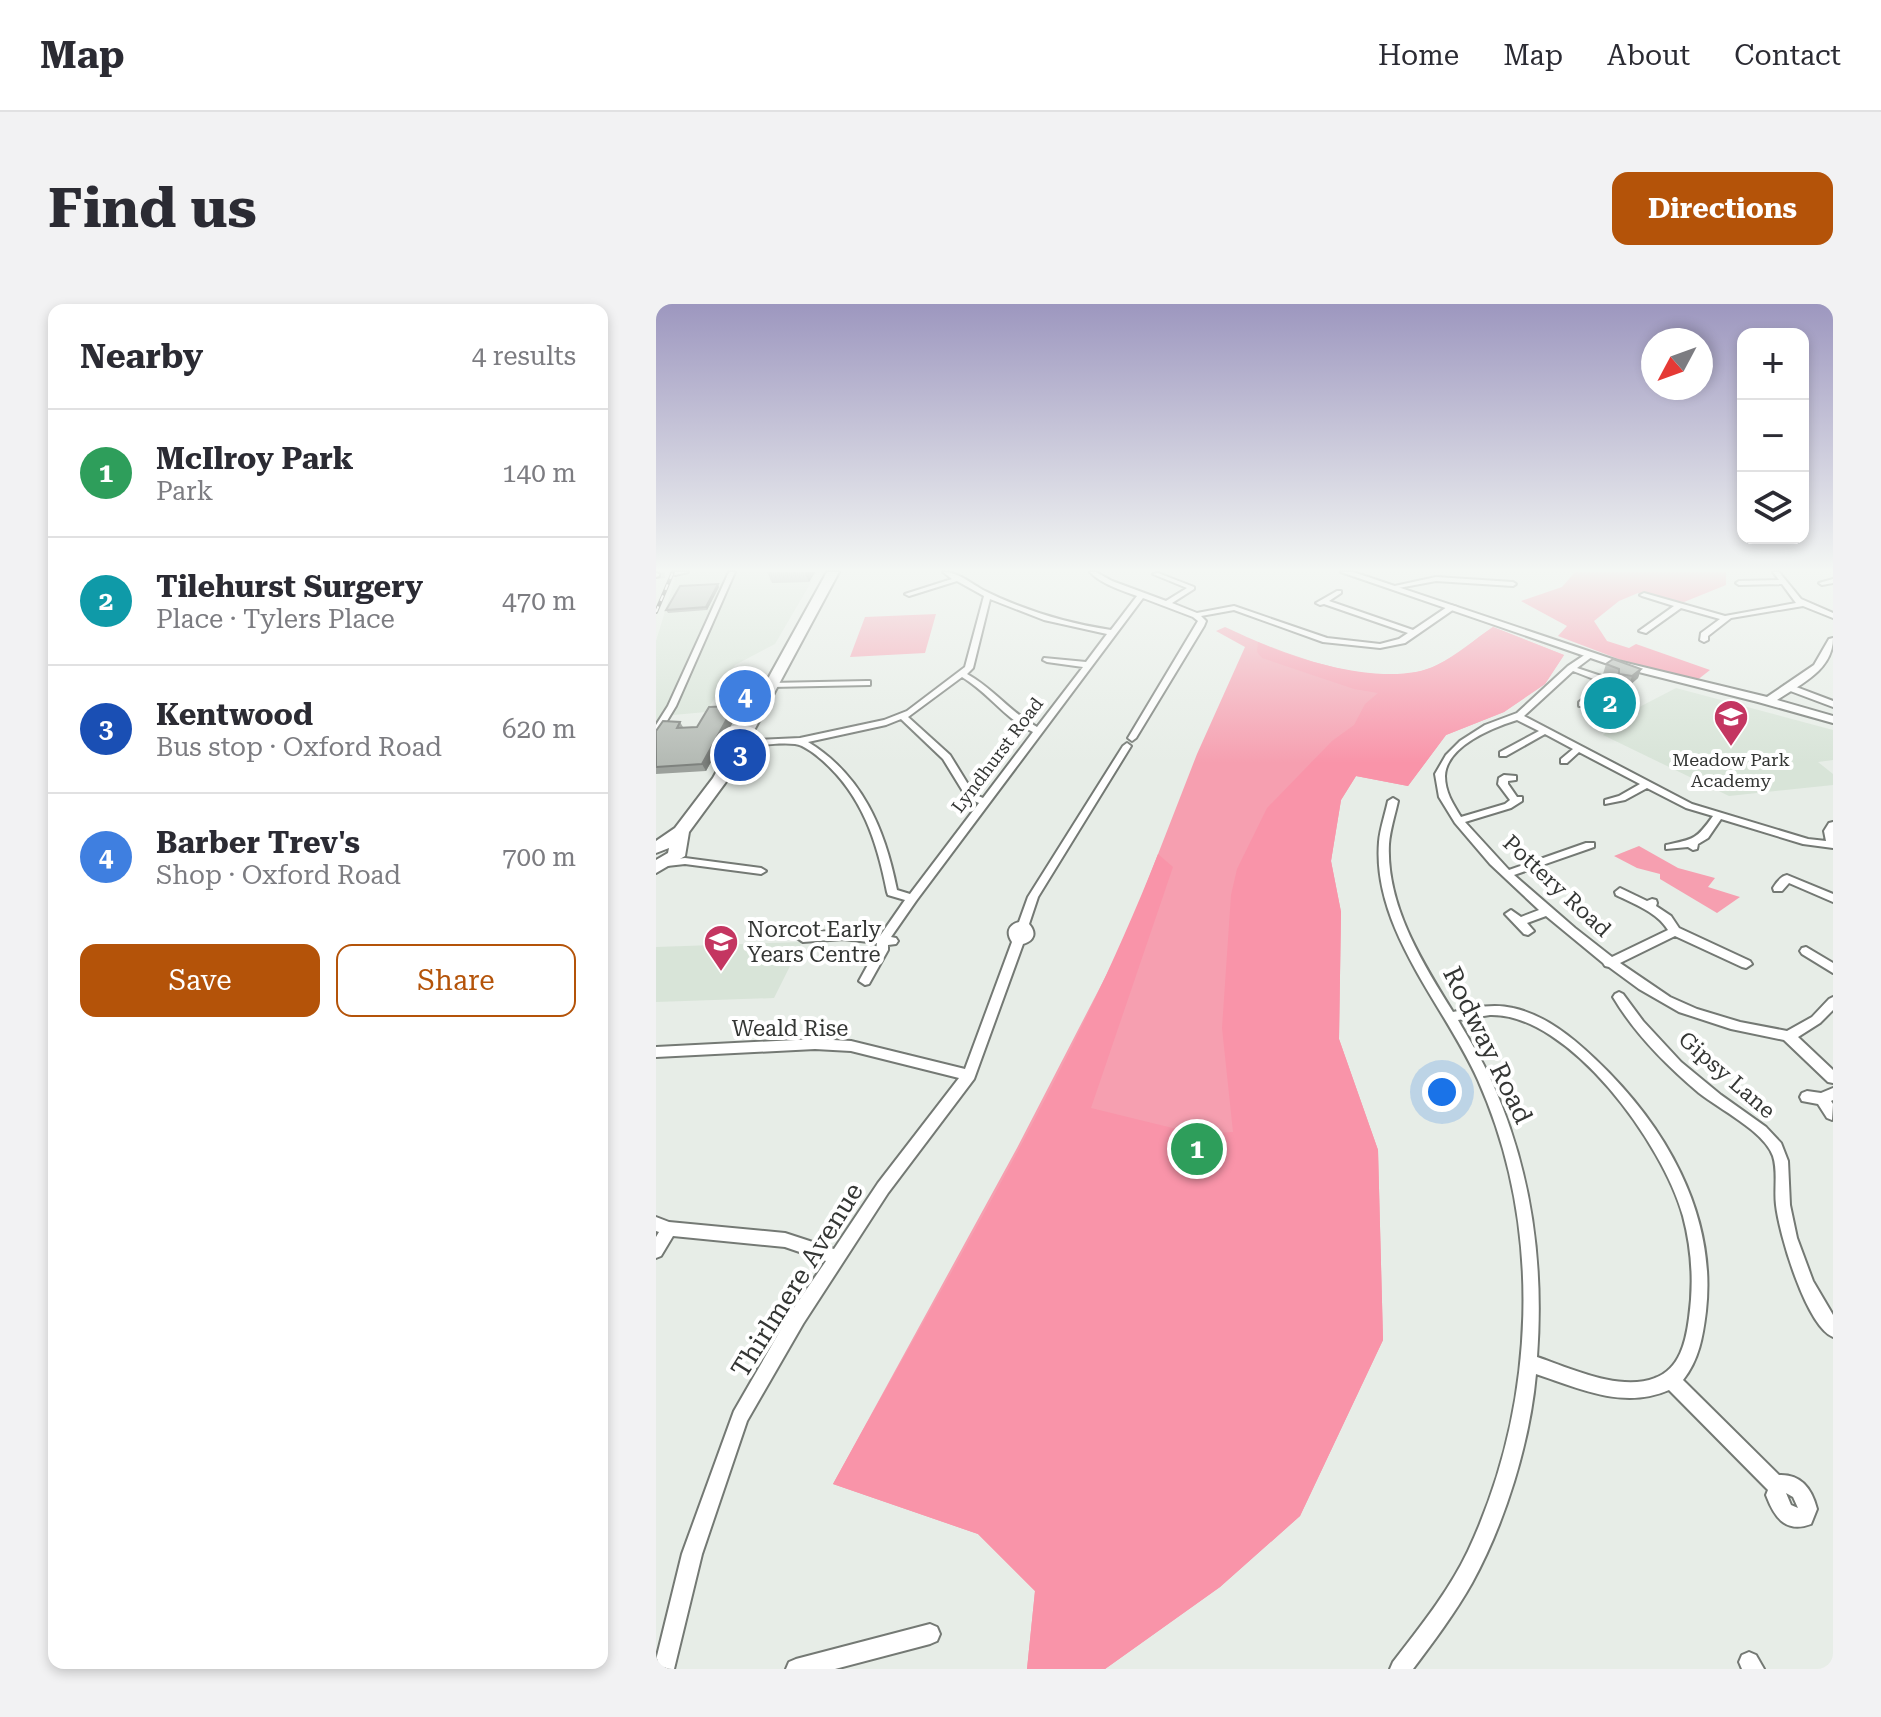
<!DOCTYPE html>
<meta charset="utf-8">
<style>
:root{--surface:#fff;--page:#f2f2f3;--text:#2b2b33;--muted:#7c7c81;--line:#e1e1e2;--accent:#b45309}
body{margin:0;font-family:"Roboto Serif",serif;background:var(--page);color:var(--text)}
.controls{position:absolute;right:24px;top:24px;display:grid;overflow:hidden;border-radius:16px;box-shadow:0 4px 12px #0003}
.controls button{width:72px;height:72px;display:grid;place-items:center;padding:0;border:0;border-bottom:2px solid var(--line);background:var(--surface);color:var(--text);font:40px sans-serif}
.compass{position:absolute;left:985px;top:24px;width:72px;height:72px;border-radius:50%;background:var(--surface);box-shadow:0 4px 12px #0003;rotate:229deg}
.you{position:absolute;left:786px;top:788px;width:28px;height:28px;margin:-20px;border:6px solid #fff;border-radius:50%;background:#1a73e8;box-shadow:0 0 0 12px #1a73e833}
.badge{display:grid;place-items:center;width:52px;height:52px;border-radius:50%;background:var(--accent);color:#fff;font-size:26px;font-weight:700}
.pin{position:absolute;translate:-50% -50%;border:4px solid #fff;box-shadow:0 2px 8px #0006}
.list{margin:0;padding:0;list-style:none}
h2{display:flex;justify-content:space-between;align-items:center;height:104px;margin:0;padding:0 32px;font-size:34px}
h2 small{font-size:26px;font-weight:400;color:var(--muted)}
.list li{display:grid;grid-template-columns:52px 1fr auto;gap:24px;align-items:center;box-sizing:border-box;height:128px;padding:0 32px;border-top:2px solid var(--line)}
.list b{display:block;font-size:30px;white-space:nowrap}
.list p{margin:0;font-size:26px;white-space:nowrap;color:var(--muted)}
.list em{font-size:26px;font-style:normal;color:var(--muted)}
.actions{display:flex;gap:16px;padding:24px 32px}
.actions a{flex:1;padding:18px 0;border:2px solid var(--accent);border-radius:16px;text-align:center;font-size:28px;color:var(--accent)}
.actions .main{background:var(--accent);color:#fff}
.icon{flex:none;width:44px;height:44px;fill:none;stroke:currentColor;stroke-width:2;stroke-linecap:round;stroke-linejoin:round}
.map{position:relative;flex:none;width:1177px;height:1365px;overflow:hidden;border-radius:16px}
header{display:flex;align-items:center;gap:48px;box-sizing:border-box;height:112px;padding:0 40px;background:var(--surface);border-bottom:2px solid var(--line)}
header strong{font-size:38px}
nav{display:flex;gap:44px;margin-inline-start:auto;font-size:28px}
.intro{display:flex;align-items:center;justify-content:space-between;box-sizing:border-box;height:192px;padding:0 48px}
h1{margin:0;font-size:56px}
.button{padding:20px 36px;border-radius:16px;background:var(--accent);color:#fff;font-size:28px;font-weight:700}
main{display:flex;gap:48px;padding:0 48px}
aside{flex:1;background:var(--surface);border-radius:16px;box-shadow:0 4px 12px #0003}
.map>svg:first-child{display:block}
.built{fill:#d8e4d8}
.green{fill:#f69fb0}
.forest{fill:#f994a9}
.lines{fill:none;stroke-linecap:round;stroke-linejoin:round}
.minor-tunnel{stroke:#c3c8c3;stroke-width:8;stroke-dasharray:8 4;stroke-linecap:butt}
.minor-casing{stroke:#747974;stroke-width:4}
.tertiary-casing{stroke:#747974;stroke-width:4}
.primary-casing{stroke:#747974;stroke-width:4}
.minor{fill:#fff;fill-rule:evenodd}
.tertiary{fill:#fff;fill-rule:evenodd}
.primary{fill:#fff;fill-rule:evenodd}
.rail-casing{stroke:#4e514e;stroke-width:4}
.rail{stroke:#fff;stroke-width:2;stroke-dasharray:6;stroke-linecap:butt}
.wall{fill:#9ba09b}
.shaded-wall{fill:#7e827e}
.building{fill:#b4bab4;stroke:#7e827e;stroke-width:2}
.labels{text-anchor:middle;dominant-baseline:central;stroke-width:8;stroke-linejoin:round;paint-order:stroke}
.far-street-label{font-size:18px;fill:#343634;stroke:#fff}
.far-poi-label{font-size:18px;fill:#343634;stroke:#fff}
.street-label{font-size:22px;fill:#343634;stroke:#fff}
.poi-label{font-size:22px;fill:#343634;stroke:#fff;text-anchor:start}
.near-street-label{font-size:26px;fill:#343634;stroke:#fff}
</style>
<header>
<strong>Map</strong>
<nav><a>Home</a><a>Map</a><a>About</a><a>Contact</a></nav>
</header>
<div class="intro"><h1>Find us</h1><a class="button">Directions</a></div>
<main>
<aside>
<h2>Nearby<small>4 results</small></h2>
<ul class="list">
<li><span class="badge" style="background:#2e9e5b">1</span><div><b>McIlroy Park</b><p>Park</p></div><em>140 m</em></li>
<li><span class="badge" style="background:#0f9aa8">2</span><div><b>Tilehurst Surgery</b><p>Place · Tylers Place</p></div><em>470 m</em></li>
<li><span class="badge" style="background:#1a4fb4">3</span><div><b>Kentwood</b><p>Bus stop · Oxford Road</p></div><em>620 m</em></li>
<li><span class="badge" style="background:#3f7fe0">4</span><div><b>Barber Trev's</b><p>Shop · Oxford Road</p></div><em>700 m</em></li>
</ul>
<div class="actions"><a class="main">Save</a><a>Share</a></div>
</aside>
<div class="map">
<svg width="1177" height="1365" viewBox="0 0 1177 1365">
<rect width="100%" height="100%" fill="#e7ede7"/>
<g class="built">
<polygon points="46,268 161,268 119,340 79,361 50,408 6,412 0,420 0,337 20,271"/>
<polygon points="1020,384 1177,426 1177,456 1162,458 1177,470 1177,481 1073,492 947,431 968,411"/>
<polygon points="146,638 118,694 0,698 0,643"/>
</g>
<g class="green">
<polygon points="280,310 269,349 194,353 209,313"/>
<path d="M569,323C622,348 724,390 781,361C801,351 819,335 837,323L908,351L889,380L848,408L790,431L752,482L700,472L685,496L675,557L685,608L683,735L722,846L727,1036L644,1212L564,1283L449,1365H371L379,1287L322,1230L177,1180L361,844L469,635L541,450L589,343L560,327Z"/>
<polygon points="983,542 1022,564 1059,574 1052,583 1084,593 1061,609 1004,575 1004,570 981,564 958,552"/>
</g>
<g class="forest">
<polygon points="919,268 1070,268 1070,281 1028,298 982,289 963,297 938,317 951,337 973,344 980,340 1054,366 1040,377 973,359 902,332 911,322 865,297 906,283"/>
<path d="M837,323L908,351L889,380L848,408L790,431L752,482L700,472L685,496L675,557L685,608L683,735L722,846L727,1036L644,1212L564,1283L449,1365H371L379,1287L322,1230L177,1180C290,974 416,769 502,550L517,563L435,804L541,830L577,828L566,724L575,591L581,565L611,504L676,437L698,421L709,400L722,389L698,385L606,354L601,348L602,338C645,358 736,384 781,361C801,352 819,335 837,323Z"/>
</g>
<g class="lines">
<polyline class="minor-tunnel" points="1,271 19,269"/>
<defs>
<g id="minor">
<polygon points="17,268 32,268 19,271 16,269"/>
<polygon points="73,268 79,268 20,402 3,430 0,431 0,421 12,402"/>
<path d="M287,268C300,267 315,279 327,286C367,306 410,319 455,326L481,292C465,286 445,280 434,268H440L456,277L510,297L531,284L497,270L502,269L538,283V285L516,299L541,309L578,302L671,334L724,340L743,335L752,329L668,300L664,301L660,299L681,287H685V289L673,297L757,326L794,301L801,303L749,339L724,344L667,338L578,306L545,312L550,317L548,322L480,434L476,437L472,434L542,317L537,313L487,294L260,597L235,633L240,634L242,637L240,640L232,641V646L213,680L209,681L203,677L220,646L221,639L187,635L147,638L141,634C156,622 205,629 224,632L249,596L232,591L231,588C221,537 206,491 166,456C159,450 148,441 139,440C122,438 101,442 83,443L79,440L83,437L144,434L228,416L251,407L309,363L328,292L301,277L253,292L249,290L296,275ZM334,295L388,316L451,330L430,358L388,354L387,356L391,358L427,363L381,423C355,409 337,384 311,370L317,364ZM306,373C332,388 350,416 377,428L327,494L318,490L294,451L252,413ZM245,415L287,455L311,494L323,499L254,590L241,586C229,525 206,471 152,438L230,421Z"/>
<polygon points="1117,268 1123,268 1145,295 1177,309 1177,314 1147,302 1075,314 1052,332 1052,336 1048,338 1044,336 1045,329 1064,315 1025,304 990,329 983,327 1018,302 986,292 984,291 988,289 1069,312 1140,299 1126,280 1083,281 1080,279 1083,277 1123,276"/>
<polygon points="0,269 3,270 3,272 0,273"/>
<polygon points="780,273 857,278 860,280 857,282 780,277 737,285 734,283"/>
<polygon points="1177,275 1177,279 1166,281 1163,279"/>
<path d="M930,350L937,352L921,364L957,376V380L929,402H923V398L948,379L917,367L868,412L1036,500L1152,535L1170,537L1168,527L1173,519L1177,518V544L1147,540L1065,515L1052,534L1042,540L1041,545L1037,546L1032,543L1010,545V541C1038,535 1040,536 1057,512L1030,504L991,484L969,496L949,500V496L963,492L984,480L923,448L911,459H905V455L917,445L889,430L850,452H844V448L883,427L861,416C838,423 790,442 789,472C789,488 797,500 805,513L849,500L854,496L842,480L843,474L848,471L860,472V476L852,477V480L861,493H866V497L855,504L809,518L853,566L930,539H938V543L858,571L919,624L956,653L1012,626C1001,608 978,600 960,591L959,588L964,584L991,597L996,595L1000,596L1001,599L1000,602L1015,612L1023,624L1094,657L1096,660L1090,664L1086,663L1019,632L964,659L1014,693L1041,705L1084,718L1131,727L1156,713L1173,695L1177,693V706L1164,719L1142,733L1177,766V779L1172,778L1128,736L1075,725L1023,708L983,685L953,663L949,662L947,659L890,612L871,619L878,627L872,631L868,630L849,610L855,606L865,613L883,606L834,560L799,519L783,493L779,470L790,451L804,437L829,421L861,409L912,362Z"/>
<polygon points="211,377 214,377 214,381 115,383 111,381 115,379"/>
<polygon points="1129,381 1135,381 1177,397 1177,403 1129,385"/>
<path d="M471,439L475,442L382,593L373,620C381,629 378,637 367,640L318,775L232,889L147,1020L91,1117L46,1250L18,1365H0V1356L26,1250L78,1107L135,1008L170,957L129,943L17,932L5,952L0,954V933L3,928L0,927V913L13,918L129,929L178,945L222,879L303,774L195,747L159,745L0,753V743L159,735L195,737L309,765L356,638C350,629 352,621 363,618L372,593L467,442Z"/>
<path d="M737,494L742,497C739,511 734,526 733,540C730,601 766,658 797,708C816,704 837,699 857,704C889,711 916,733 939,755C1008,820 1061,909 1050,1007C1047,1032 1043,1056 1027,1076L1123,1171C1145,1170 1156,1185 1161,1205L1155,1220C1129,1230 1118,1212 1110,1191L1112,1186L1013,1086C967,1106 923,1084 880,1070C874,1138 849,1219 816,1279C799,1309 778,1337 757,1365H734L737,1358C764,1323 793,1287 812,1247C880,1102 888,924 822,776C789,702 716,625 723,538C724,525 729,511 732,497ZM834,711C914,709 1008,842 1027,912C1036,946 1038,979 1033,1014C1030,1037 1024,1065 999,1074C964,1088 914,1064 881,1053C888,957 875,864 835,776C826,755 813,736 802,716ZM1130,1189L1137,1193L1142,1204L1135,1201Z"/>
<polygon points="29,554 105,564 110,567 105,570 29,560 11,562 6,559 11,556"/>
<path d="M1131,571L1177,590V598L1133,579L1126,587H1118L1117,584C1120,579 1125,572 1131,571Z"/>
<polygon points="1150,643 1177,659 1177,669 1146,650 1144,647 1146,644"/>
<path d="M963,688L967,690L987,717L1025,758L1065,791L1110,823L1125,839L1132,857L1134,901L1141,934L1157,977L1177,1011V1033C1150,1022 1123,929 1120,901C1118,885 1122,867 1117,852C1108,827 1063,805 1043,789C1010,761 979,730 957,693L959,690Z"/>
<polygon points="1177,784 1177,796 1175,797 1177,800 1176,816 1171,814 1162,800 1146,797 1144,793 1146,789 1151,787 1165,789"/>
<polygon points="274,1320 281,1323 284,1330 281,1337 274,1340 179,1365 130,1365 133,1358 140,1355"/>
<polygon points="1093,1348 1100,1351 1108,1365 1086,1365 1083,1358 1086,1351"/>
</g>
<path id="tertiary" d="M685,268H697L962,357L1111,393L1158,361L1173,335L1177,334C1177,366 1145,380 1121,396L1177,412V419L1102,398L955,361Z"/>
<polygon id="primary" points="171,268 183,268 72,475 33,528 29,552 0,569 0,556 12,549 13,544 0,549 0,537 19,524 57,474"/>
</defs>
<use href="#minor" class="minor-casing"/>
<use href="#tertiary" class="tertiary-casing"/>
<use href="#primary" class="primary-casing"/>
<use href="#minor" class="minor"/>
<use href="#tertiary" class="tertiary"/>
<use href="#primary" class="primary"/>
<defs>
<polyline id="rail" points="0,308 17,268"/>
</defs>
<use href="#rail" class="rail-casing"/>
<use href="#rail" class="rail"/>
</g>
<g class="wall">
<polygon points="111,268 159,268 153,278 116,279"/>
<polygon points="63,283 51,306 12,309 10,306"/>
<polygon points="950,360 985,365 982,374 973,382 960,379 959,374 947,370"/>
<polygon points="954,377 964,396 951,408 941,404 943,399 940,398 945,385"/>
<polygon points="78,402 82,409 50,467 0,470 0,427 24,418 27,423 41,423"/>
</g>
<g class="shaded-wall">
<polygon points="149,268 159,268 153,278"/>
<polygon points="62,280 63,283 51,306 50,303"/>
<polygon points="985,365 982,374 973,382 976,372"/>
<polygon points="969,383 964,396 951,408 956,395"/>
<polygon points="78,402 82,409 50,467 46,460"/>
</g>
<g class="building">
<polygon points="62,280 50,303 10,306 24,282"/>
<polygon points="957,355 985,365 976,372 963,370 963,365 950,360"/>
<polygon points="954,377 969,383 956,395 945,391 950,387 945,385"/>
<polygon points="78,402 46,460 0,463 0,427 7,417 24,418 21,424 41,423 53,403"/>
</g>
<linearGradient id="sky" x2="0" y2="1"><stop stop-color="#9d97bf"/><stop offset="0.58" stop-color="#f4f7f4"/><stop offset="1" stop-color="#f4f7f4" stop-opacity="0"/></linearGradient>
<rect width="1177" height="459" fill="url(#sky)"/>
<defs>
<symbol id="school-pin" viewBox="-11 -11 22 30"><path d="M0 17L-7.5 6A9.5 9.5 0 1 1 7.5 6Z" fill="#c43661" stroke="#fff"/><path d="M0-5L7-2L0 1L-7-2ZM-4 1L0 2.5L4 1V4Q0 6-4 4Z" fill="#fff"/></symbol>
</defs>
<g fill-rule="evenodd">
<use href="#school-pin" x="1055" y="393" width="40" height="54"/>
<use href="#school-pin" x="45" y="618" width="40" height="54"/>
</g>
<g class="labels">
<g class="far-street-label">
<text transform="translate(341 451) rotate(-53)">Lyndhurst Road</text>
</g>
<g class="far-poi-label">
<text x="1075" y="455">Meadow Park<tspan x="1075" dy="21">Academy</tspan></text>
</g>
<g class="street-label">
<text transform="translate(901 582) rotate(43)">Pottery Road</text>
<text x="134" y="724">Weald Rise</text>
<text transform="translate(1071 771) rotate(41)">Gipsy Lane</text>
</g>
<g class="poi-label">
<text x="91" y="625">Norcot Early<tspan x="91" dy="25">Years Centre</tspan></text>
</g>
<g class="near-street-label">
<text transform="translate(832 741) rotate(64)">Rodway Road</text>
<text transform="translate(141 976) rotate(-58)">Thirlmere Avenue</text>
</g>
</g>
</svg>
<div class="controls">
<button>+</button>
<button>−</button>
<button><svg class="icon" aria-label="layers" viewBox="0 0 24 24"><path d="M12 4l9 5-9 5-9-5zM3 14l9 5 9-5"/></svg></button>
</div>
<svg class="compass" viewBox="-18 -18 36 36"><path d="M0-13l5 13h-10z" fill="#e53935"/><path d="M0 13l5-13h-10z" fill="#7c7c81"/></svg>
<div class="you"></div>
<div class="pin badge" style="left:541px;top:845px;background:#2e9e5b">1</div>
<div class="pin badge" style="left:954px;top:399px;background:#0f9aa8">2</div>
<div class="pin badge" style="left:84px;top:451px;background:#1a4fb4">3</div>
<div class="pin badge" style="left:89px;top:392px;background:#3f7fe0">4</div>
</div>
</main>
